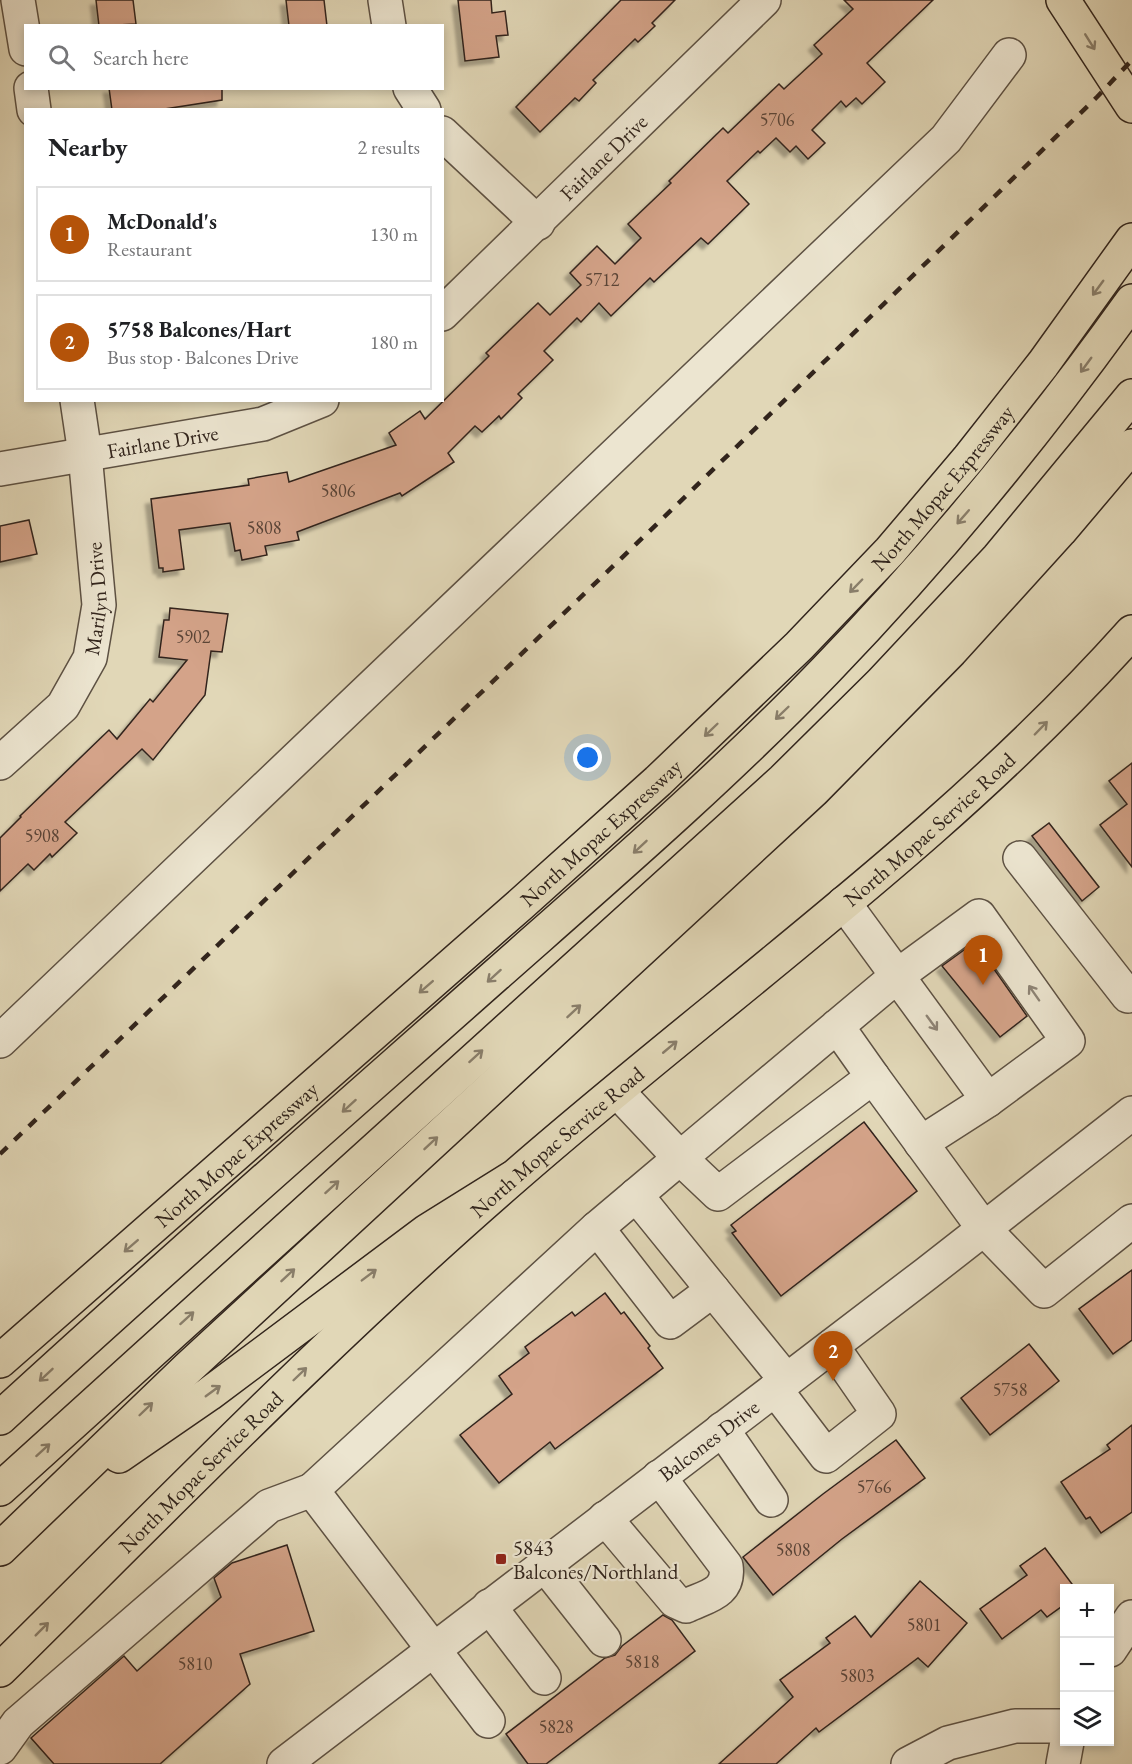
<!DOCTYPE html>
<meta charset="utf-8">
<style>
:root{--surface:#fff;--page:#f6f6f6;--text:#202124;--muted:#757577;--line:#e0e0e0;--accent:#b45309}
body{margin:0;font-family:"EB Garamond",serif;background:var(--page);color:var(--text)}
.controls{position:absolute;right:18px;bottom:18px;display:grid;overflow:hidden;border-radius:0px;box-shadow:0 3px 9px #0003}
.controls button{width:54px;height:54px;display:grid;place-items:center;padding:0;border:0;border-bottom:2px solid var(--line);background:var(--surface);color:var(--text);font:30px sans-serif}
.you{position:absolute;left:588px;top:758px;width:21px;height:21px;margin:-15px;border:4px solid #fff;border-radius:50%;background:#1a73e8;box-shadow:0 0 0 9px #1a73e833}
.badge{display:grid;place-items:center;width:39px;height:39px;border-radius:50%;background:var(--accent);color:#fff;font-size:20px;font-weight:700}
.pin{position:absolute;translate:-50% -50px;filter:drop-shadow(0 2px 3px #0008)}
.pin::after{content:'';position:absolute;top:32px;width:21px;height:18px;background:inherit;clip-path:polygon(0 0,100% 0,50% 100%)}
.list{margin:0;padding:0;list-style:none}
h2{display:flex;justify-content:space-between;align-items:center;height:78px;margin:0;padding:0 24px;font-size:26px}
h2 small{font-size:20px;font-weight:400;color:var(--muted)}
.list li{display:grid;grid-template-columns:39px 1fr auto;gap:18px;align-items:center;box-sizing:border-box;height:96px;margin:0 12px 12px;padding:0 12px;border:2px solid var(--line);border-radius:0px}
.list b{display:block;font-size:22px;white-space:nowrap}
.list p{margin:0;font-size:20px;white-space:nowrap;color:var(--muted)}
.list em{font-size:20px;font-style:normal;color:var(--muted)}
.icon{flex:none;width:33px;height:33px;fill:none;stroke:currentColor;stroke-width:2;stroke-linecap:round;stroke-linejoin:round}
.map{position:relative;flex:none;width:1132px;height:1764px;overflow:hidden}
.search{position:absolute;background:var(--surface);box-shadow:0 3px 9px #0003;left:24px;top:24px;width:420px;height:66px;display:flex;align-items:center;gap:15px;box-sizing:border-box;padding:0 21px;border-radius:0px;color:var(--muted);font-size:22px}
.panel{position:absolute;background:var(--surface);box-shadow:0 3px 9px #0003;left:24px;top:108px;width:420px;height:294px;border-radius:0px}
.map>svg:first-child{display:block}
.building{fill:#d4a389;stroke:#31241c;stroke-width:1.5;filter:url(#shadow)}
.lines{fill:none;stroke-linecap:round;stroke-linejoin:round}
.minor-casing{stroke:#5d5143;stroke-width:36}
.major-casing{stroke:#31241c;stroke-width:36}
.highway-casing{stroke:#31241c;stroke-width:36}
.minor{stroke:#ece5d0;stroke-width:33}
.major{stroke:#e1d7b7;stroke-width:33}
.highway{stroke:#e1d7b7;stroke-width:33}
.rail{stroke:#31241c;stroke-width:4.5;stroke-dasharray:10 10;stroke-linecap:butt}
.oneway{stroke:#897e6a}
.oneway2{stroke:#8e8476}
.poi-dot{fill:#8f2418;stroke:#ece5d0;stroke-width:2}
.labels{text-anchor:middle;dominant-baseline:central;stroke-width:4.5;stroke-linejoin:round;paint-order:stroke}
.number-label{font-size:18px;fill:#5a4437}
.street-label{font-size:21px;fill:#31241c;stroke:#ece5d0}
.poi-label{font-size:21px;fill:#31241c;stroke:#ece5d0;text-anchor:start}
</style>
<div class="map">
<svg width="1132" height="1764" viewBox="0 0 1132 1764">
<defs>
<filter id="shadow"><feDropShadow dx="-5.5" dy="5.5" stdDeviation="1.5" flood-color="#0004"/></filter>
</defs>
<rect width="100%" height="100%" fill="#e1d7b7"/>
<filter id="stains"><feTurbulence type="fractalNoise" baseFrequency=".00333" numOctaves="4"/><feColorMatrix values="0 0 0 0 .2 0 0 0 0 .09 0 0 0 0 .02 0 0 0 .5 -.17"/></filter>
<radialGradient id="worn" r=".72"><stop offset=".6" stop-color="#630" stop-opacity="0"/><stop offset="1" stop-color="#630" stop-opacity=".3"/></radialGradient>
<g class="building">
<polygon points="96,0 133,0 136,24 99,26"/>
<polygon points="286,0 324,0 327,26 289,26"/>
<polygon points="458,0 491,0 492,13 505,11 508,35 496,36 499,57 465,61"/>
<polygon points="621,0 675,0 652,23 655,26 638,42 635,39 593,80 596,83 579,101 575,98 540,132 516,107"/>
<polygon points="844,0 933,0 867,63 885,82 862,104 856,98 846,107 841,101 812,130 825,143 808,159 796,146 790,152 776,138 760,153 758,151 727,181 749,204 708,244 701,238 654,282 650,278 611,316 599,303 581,322 577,318 544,351 553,360 518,394 522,398 501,419 499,416 482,432 475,426 448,453 454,462 402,496 400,493 297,532 299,540 265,546 267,555 242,560 240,550 235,551 230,523 179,530 184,569 163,572 163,568 159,568 151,499 249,485 248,479 287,472 289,482 396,445 389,433 420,411 425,419 489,356 486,353 538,303 550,315 581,285 570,273 597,246 615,264 641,238 628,224 671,183 669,181 723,128 728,133 779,84 784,89 822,54 814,45 853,9"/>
<polygon points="109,88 222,88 222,100 158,110 112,110"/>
<polygon points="29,520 37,554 0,562 0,526"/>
<polygon points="170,608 228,614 222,652 211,651 205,695 153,760 142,749 65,822 77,833 52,857 50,854 34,870 28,864 0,891 0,838 21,817 20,816 109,730 117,739 150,699 153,702 187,660 159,657 164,620 169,620"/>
<polygon points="1132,763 1132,867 1100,825 1127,804 1109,781"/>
<polygon points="1049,823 1099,887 1082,901 1032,836"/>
<polygon points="975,942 1027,1016 1000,1037 942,966"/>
<polygon points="864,1122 917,1191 781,1296 732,1233 736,1231 731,1225"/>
<polygon points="1132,1270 1132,1340 1113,1354 1079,1309"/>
<polygon points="605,1293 621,1314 624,1312 650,1346 648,1348 663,1368 555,1449 550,1442 499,1483 460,1435 512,1394 499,1376 529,1353 525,1347 572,1312 575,1316"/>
<polygon points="1029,1344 1059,1381 990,1435 961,1398"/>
<polygon points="1132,1425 1132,1512 1101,1533 1090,1517 1086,1519 1061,1482 1110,1449 1107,1445"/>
<polygon points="896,1440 925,1478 842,1539 773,1595 743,1557 823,1494"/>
<polygon points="287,1545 314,1631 240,1654 250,1684 160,1764 54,1764 31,1738 124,1656 137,1671 221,1597 214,1578 232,1563"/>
<polygon points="1045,1548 1075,1588 1065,1588 1065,1604 1047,1617 1041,1610 1002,1639 980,1609 1027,1575 1020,1566"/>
<polygon points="920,1581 967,1623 928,1667 918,1658 819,1732 816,1728 776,1764 719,1764 793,1697 780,1680 830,1643 826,1638 855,1616 871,1637"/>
<polygon points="663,1615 672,1620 695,1651 546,1764 528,1764 506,1734 605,1658 615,1655 622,1646"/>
</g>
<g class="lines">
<defs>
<g id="minor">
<polyline points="18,0 26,49"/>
<polyline points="385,0 389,26"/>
<polyline points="31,88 34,110"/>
<polyline points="410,88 424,110"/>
<polyline points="442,133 538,223"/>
<path id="s1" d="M442,314L764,0"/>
<path id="s2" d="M0,469L263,424L322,400"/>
<path id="s3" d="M0,763L63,706L90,658L99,605L85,454L77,400"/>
<polyline points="1020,858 1128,996 1132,995"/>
<polyline points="837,1026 873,1077 718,1194 680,1158 897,976 979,916 1068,1041 988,1100 844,903"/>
<polyline points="0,1041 946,139 1009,55"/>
<polyline points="873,1077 984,1229 1044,1291 1132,1221"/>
<polyline points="921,1143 988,1100"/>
<polyline points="597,1228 670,1322 713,1290 636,1195"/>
<polyline points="713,1290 786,1380"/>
<polyline points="775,1389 826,1456 879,1414 832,1346"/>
<polyline points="722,1429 771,1500"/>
<path d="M605,1518L675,1601L686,1606C707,1596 730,1593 726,1566L659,1477"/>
<polyline points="544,1564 604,1640"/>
<polyline points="489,1606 544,1678"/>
<polyline points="1110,1650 1132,1617"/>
<polyline points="488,1721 312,1490 597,1228 680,1158 617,1091"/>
<polyline points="0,1748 18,1723 269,1506 312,1490"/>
<path id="s4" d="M284,1764L926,1274L1132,1113"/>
<polyline points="908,1764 948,1743 1015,1726 1064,1726"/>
<polyline points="1063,1764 1067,1742"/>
</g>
<g id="major">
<polyline points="1063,0 1132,106"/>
<path id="s5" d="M0,1670C168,1504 334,1333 513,1178C720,997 948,838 1132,632"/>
</g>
<g id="highway">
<path id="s6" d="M0,1361L521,904L658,781L799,646L890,551L969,458L1043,364L1132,240"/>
<path d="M0,1418C163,1268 330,1122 496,975C608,876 722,778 826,670C937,555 1039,431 1132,301"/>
<polyline points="119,1456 209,1394 427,1231 512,1178"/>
<polyline points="0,1489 783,780 881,683 998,558 1132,396"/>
<polyline points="0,1549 188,1368 813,791 951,651 1060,531 1132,446"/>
</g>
</defs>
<use href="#minor" class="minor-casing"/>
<use href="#major" class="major-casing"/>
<use href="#highway" class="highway-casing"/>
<use href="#minor" class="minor"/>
<use href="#major" class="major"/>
<use href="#highway" class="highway"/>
<polyline class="rail" points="0,1154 658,523 1097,97 1132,60"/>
</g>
<defs><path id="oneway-shaft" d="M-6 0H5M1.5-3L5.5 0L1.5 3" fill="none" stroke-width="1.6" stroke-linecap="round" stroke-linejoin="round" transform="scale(1.5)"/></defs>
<g class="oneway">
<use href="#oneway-shaft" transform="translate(1090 42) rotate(58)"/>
<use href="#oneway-shaft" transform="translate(1098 288) rotate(126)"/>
<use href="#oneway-shaft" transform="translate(1086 365) rotate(126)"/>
<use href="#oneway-shaft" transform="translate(963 517) rotate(131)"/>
<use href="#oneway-shaft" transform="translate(856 586) rotate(134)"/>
<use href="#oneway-shaft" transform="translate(782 713) rotate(136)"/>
<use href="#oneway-shaft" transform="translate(1041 728) rotate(-46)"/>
<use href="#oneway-shaft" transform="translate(711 730) rotate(136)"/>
<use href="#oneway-shaft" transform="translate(640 847) rotate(137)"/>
<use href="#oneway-shaft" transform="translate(494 976) rotate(138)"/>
<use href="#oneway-shaft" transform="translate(426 987) rotate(139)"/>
<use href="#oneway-shaft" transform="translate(574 1011) rotate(-43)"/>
<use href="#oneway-shaft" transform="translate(670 1047) rotate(-40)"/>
<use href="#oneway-shaft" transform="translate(476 1056) rotate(-42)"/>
<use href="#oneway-shaft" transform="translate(349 1106) rotate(138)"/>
<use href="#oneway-shaft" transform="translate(431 1143) rotate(-43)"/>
<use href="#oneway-shaft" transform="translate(332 1187) rotate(-42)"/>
<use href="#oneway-shaft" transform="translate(131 1246) rotate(139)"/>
<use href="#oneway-shaft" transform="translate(288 1275) rotate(-43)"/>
<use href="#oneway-shaft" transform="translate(369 1275) rotate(-37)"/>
<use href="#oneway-shaft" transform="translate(187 1318) rotate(-42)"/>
<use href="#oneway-shaft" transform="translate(300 1374) rotate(-44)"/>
<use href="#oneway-shaft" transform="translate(46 1375) rotate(137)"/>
<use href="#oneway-shaft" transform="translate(213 1391) rotate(-36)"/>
<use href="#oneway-shaft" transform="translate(146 1409) rotate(-44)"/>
<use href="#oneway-shaft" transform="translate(43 1450) rotate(-42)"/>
<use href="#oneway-shaft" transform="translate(42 1629) rotate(-45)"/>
</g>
<g class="oneway2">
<use href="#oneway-shaft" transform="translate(1034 993) rotate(-125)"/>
<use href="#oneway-shaft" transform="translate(932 1023) rotate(54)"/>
</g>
<rect class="poi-dot" x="495" y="1553" width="12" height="12" rx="3"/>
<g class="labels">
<g class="number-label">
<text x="777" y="119">5706</text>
<text x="602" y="279">5712</text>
<text x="338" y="490">5806</text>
<text x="264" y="527">5808</text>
<text x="193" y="636">5902</text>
<text x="42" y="835">5908</text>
<text x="1010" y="1389">5758</text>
<text x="874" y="1486">5766</text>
<text x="793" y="1549">5808</text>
<text x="924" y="1624">5801</text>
<text x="642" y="1661">5818</text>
<text x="195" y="1663">5810</text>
<text x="857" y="1675">5803</text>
<text x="556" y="1726">5828</text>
</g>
<g class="street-label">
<text stroke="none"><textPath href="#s1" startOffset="225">Fairlane Drive</textPath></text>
<text stroke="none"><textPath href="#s2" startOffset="165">Fairlane Drive</textPath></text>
<text stroke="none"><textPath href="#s6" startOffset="1286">North Mopac Expressway</textPath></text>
<text stroke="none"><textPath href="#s3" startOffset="200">Marilyn Drive</textPath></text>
<text stroke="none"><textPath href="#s5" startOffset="1254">North Mopac Service Road</textPath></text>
<text stroke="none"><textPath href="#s6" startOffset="800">North Mopac Expressway</textPath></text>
<text stroke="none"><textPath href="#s5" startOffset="768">North Mopac Service Road</textPath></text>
<text stroke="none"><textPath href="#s6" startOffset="314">North Mopac Expressway</textPath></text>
<text stroke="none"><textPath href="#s4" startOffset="534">Balcones Drive</textPath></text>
<text stroke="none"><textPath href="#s5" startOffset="282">North Mopac Service Road</textPath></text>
</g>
<g class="poi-label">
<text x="513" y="1547">5843<tspan x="513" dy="24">Balcones/Northland</tspan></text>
</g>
</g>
<rect width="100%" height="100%" filter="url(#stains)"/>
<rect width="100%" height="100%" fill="url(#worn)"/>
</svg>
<div class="controls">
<button>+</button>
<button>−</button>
<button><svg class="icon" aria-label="layers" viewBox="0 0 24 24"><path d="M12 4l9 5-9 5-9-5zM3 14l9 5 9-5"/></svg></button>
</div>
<div class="you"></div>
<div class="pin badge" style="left:983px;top:985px">1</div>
<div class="pin badge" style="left:833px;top:1381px">2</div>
<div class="search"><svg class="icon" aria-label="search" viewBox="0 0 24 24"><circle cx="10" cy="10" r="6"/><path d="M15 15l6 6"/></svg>Search here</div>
<section class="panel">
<h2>Nearby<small>2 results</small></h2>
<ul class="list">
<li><span class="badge">1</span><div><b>McDonald's</b><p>Restaurant</p></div><em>130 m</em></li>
<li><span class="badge">2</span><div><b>5758 Balcones/Hart</b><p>Bus stop · Balcones Drive</p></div><em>180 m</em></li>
</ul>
</section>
</div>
